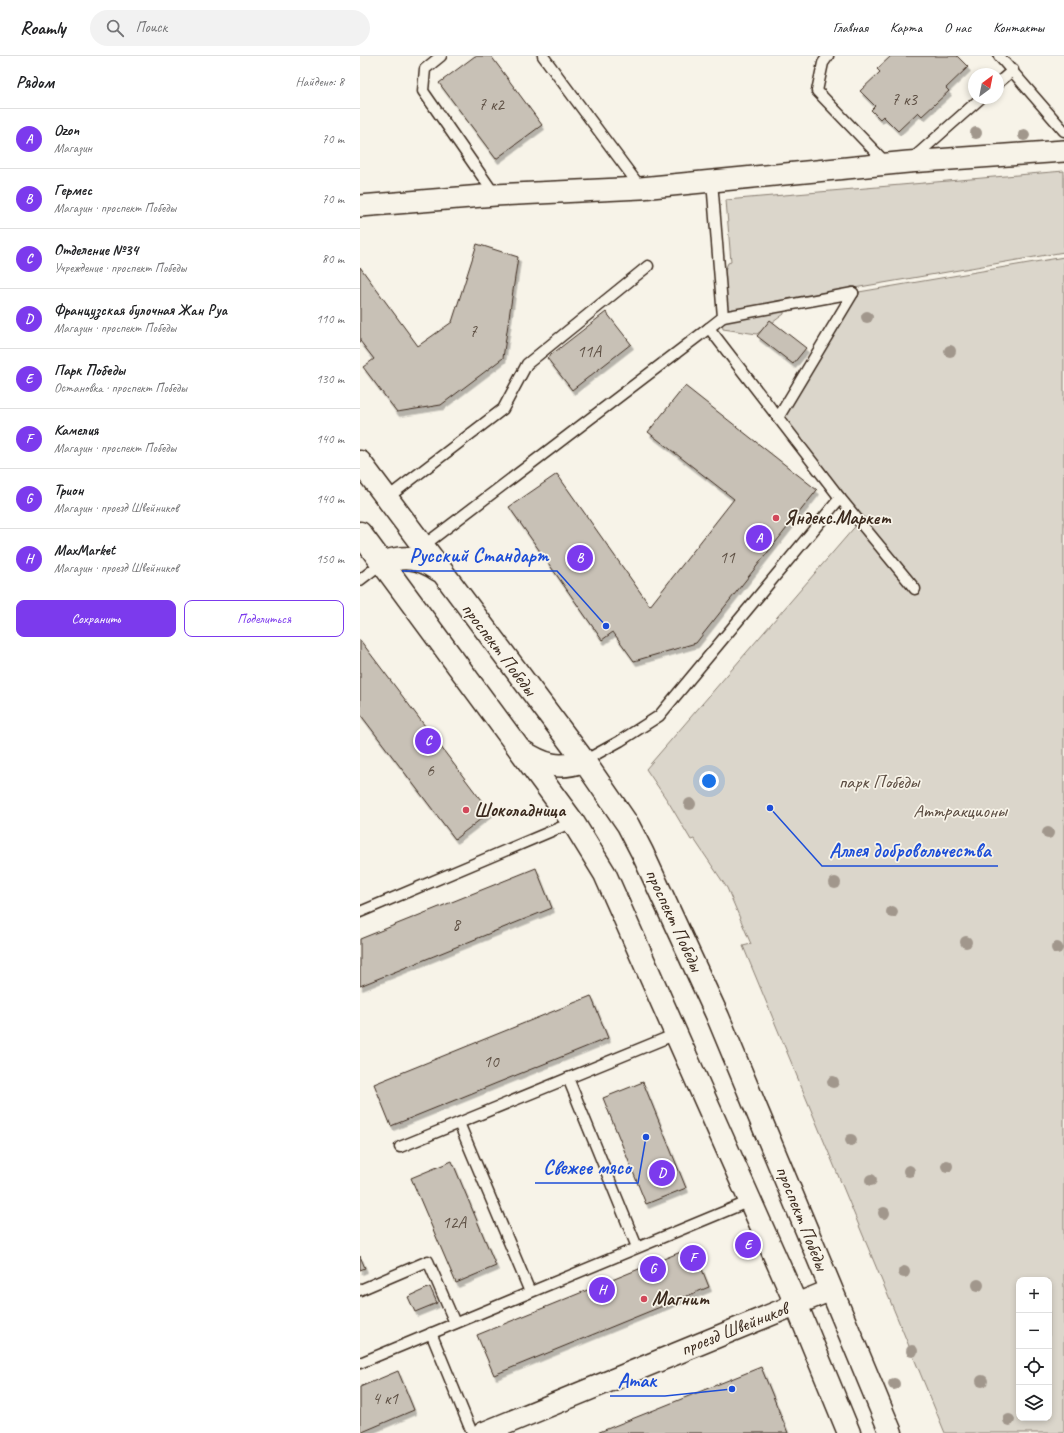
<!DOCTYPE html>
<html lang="ru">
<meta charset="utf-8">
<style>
:root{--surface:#fff;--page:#f2f2f2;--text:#202124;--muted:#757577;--line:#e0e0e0;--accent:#7c3aed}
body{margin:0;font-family:Caveat,sans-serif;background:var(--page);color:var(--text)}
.controls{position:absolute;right:12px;bottom:12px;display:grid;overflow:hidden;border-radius:8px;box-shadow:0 2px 6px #0003}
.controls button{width:36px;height:36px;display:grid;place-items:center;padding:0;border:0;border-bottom:1px solid var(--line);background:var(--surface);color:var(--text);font:20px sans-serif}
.compass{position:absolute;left:608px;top:12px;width:36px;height:36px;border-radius:50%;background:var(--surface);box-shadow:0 2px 6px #0003;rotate:32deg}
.you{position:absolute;left:349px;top:725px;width:14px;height:14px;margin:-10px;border:3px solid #fff;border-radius:50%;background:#1a73e8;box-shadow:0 0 0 6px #1a73e833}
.badge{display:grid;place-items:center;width:26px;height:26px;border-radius:50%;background:var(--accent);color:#fff;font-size:13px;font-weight:700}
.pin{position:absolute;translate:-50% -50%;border:2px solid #fff;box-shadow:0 1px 4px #0006}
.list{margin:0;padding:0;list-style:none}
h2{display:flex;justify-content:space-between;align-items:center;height:52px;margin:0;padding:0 16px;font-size:17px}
h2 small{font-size:13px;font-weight:400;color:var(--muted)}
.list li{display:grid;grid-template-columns:26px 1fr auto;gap:12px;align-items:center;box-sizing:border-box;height:60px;padding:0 16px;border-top:1px solid var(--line)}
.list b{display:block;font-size:15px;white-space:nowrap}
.list p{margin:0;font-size:13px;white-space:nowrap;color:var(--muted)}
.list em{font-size:13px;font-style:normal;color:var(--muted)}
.actions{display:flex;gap:8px;padding:12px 16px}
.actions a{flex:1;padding:9px 0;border:1px solid var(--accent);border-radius:8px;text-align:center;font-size:14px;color:var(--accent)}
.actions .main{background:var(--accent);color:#fff}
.icon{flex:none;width:22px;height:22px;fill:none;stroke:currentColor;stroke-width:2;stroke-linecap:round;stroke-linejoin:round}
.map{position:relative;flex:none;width:704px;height:1377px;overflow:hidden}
header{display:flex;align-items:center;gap:24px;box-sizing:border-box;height:56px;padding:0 20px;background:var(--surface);border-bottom:1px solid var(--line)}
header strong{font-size:19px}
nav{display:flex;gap:22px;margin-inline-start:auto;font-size:14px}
.search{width:280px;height:36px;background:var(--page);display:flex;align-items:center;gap:10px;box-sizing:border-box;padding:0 14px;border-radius:22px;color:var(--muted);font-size:15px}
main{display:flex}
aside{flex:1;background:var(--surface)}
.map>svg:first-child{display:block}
.green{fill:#dbd6cb;stroke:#8b8074;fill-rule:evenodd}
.building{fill:#c8c1b6;stroke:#3b2a1e;filter:url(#shadow)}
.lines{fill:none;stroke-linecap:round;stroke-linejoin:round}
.lane-casing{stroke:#3b2a1e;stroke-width:13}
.street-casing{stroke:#3b2a1e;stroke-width:24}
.secondary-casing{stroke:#3b2a1e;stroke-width:25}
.lane{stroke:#f7f3e8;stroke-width:10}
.street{stroke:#f7f3e8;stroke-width:21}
.secondary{stroke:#f7f3e8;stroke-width:22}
.tree{fill:#a1978c}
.poi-dot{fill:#d1495b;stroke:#f7f3e8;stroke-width:1.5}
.labels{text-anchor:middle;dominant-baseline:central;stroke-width:3.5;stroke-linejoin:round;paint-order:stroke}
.number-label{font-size:17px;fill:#5e5044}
.poi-label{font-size:19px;font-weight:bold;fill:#3b2a1e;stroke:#f7f3e8;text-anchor:start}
.street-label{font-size:19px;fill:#3b2a1e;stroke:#f7f3e8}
.park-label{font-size:19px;fill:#5b4c41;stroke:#f7f3e8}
.leader{fill:none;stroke:#1d4ed8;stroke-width:1.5}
.callout-dot{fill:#1d4ed8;stroke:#f7f3e8;stroke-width:1.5}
.callout-label{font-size:20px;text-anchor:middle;font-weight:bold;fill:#1d4ed8;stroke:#f7f3e8;stroke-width:3.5;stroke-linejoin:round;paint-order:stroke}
</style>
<header>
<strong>Roamly</strong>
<div class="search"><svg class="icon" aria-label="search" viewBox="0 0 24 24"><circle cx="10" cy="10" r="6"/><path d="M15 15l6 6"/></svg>Поиск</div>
<nav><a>Главная</a><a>Карта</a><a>О нас</a><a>Контакты</a></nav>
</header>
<main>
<aside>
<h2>Рядом<small>Найдено: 8</small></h2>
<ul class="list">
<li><span class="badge">A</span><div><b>Ozon</b><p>Магазин</p></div><em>70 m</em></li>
<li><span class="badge">B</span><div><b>Гермес</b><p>Магазин · проспект Победы</p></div><em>70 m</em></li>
<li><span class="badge">C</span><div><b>Отделение №34</b><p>Учреждение · проспект Победы</p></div><em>80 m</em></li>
<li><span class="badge">D</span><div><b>Французская булочная Жан Руа</b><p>Магазин · проспект Победы</p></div><em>110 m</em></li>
<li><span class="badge">E</span><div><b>Парк Победы</b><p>Остановка · проспект Победы</p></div><em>130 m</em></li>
<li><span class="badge">F</span><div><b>Камелия</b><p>Магазин · проспект Победы</p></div><em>140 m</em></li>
<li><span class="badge">G</span><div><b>Трион</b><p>Магазин · проезд Швейников</p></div><em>140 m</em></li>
<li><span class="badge">H</span><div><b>MaxMarket</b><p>Магазин · проезд Швейников</p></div><em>150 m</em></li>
</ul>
<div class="actions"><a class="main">Сохранить</a><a>Поделиться</a></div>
</aside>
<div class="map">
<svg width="704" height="1377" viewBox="0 0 704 1377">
<defs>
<filter id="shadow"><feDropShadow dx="2.5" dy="4.5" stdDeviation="0" flood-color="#0004"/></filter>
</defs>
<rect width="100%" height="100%" fill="#f7f3e8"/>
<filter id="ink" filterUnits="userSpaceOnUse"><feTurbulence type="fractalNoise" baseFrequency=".025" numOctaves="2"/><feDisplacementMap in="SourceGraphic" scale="8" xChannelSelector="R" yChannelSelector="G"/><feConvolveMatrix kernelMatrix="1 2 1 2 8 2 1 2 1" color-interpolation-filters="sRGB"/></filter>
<g filter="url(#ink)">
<g class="green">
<polygon points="704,115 704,196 424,244 424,258 397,278 363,273 358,229 368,207 371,206 366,144"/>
<path d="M704,201V1377H585L383,890L391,888L367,832L334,783L331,784L309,747L286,713L499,466L418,362L493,237ZM659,1224H689V1362H659Z"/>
</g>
<g class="building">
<polygon points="115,0 131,0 182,69 136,103 79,27"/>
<polygon points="531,0 597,0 608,11 586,32 589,35 562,60 558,56 538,75 523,60 520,63 511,54 515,50 500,35 520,16 517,13"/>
<polygon points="117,188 158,201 143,302 81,349 37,356 3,311 14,303 0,285 0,211 58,290 92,266"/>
<polygon points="246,256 271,288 212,334 187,302"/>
<polygon points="410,264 446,292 433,308 397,280"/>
<polygon points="325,330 457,434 336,587 274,605 253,576 242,584 149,451 197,418 290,550 374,443 288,376"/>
<polygon points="0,584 130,756 95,783 0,658"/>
<polygon points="176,812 192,852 0,930 0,883"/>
<polygon points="231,940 248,982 31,1070 14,1028"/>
<polygon points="283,1026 326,1132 286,1148 243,1042"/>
<polygon points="92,1105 136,1210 96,1227 51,1122"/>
<polygon points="333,1191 349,1231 134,1319 117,1279"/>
<polygon points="0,1200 5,1212 0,1214"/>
<polygon points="70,1231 77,1247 55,1256 48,1241"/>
<polygon points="401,1311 428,1377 237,1377"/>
<polygon points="38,1315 54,1354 0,1377 0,1331"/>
</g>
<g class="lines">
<defs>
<g id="lane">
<polyline points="81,0 65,13 63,35 135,139"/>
<polyline points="183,0 281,132"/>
<polyline points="468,0 463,7 457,35 527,108"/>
<polyline points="639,0 704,75"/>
<polyline points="638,27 653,14"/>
<polyline points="551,104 621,42"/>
<polyline points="363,261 493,237"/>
<polyline points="418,362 493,237"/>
<polyline points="27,442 143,353 167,308 288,210"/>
<polyline points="480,442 555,533"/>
<polyline points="63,490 349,272"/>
<polyline points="0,524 22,507"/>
<polyline points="224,705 260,685 299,660 480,442 349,272 363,261 352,125"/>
<polyline points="0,856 213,766"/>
<polyline points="208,1022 277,1191"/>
<polyline points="99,1067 170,1236"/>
<polyline points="40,1091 316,978"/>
<polyline points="0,1234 68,1205 95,1267"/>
<polyline points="71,1277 112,1377"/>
<polyline points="0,1307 390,1145"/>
</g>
<g id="street">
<polyline points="0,150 135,139 281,132 548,106 704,95"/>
<polyline points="123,1377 471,1234"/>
</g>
<g id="secondary">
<polyline points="0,406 224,705 268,769 282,796 358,961 531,1377"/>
<polyline points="0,477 213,766 245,818 436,1248 489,1377"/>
<path d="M22,507C43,499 59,501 78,514"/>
<path d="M162,695C184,709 199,714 224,705"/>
</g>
</defs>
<use href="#lane" class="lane-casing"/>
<use href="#street" class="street-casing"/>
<use href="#secondary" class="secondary-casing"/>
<use href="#lane" class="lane"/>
<use href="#street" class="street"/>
<use href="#secondary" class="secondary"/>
</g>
<g class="tree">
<circle cx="616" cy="77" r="6"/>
<circle cx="664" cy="79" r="6"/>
<circle cx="507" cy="261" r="6"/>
<circle cx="590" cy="295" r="6"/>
<circle cx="330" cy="748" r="6"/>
<circle cx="688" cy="777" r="6"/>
<circle cx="475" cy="827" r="6"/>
<circle cx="532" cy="856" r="6"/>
<circle cx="606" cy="886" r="6"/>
<circle cx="697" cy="892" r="6"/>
<circle cx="473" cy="1026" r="6"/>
<circle cx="491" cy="1084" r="6"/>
<circle cx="587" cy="1110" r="6"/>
<circle cx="549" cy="1115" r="6"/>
<circle cx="511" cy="1124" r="6"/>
<circle cx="524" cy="1157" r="6"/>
<circle cx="544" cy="1216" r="6"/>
<circle cx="618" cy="1229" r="6"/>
<circle cx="552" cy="1295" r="6"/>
<circle cx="622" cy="1325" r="6"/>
<circle cx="534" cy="1328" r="6"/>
<circle cx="649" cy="1364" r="6"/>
</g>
</g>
<g class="poi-dot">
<circle cx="416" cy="462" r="4"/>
<circle cx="106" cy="754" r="4"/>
<circle cx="284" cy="1243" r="4"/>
</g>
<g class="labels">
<g class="number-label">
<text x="544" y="43">7 к3</text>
<text x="131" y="48">7 к2</text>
<text x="113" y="275">7</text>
<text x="229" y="295">11А</text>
<text x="367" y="501">11</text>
<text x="70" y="714">6</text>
<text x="96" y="868">8</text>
<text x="131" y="1005">10</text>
<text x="94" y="1166">12А</text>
<text x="25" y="1342">4 к1</text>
</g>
<g class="poi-label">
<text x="424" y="462">Яндекс.Маркет</text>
<text x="114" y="754">Шоколадница</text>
<text x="292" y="1243">Магнит</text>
</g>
<g class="street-label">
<text transform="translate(139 593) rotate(53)">проспект Победы</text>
<text transform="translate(314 864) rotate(65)">проспект Победы</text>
<text transform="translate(442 1162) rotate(68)">проспект Победы</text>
<text transform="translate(374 1273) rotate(-22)">проезд Швейников</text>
</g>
<g class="park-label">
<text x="519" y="726">парк Победы</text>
<text x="600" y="755">Аттракционы</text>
</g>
</g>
<path class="leader" d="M246 570L197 515H42M410 752L462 810H638M286 1081L278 1127H175M372 1333L305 1340H250"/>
<g class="callout-dot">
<circle cx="246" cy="570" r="4"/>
<circle cx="410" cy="752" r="4"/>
<circle cx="286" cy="1081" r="4"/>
<circle cx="372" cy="1333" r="4"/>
</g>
<g class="callout-label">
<text x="119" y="506">Русский Стандарт</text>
<text x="550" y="801">Аллея добровольчества</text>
<text x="227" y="1118">Свежее мясо</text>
<text x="277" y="1331">Атак</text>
</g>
</svg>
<div class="controls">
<button>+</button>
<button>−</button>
<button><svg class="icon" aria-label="locate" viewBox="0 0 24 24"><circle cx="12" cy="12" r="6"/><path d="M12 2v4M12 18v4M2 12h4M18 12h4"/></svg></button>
<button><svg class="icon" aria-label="layers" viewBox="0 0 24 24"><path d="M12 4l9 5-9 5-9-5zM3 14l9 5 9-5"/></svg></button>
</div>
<svg class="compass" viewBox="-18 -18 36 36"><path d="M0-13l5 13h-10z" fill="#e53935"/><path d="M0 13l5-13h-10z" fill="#757577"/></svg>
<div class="you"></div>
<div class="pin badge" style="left:399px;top:482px">A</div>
<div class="pin badge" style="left:220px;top:502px">B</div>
<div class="pin badge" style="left:68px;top:685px">C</div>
<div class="pin badge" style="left:302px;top:1117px">D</div>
<div class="pin badge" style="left:388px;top:1189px">E</div>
<div class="pin badge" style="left:333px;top:1202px">F</div>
<div class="pin badge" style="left:293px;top:1213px">G</div>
<div class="pin badge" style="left:242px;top:1234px">H</div>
</div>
</main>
